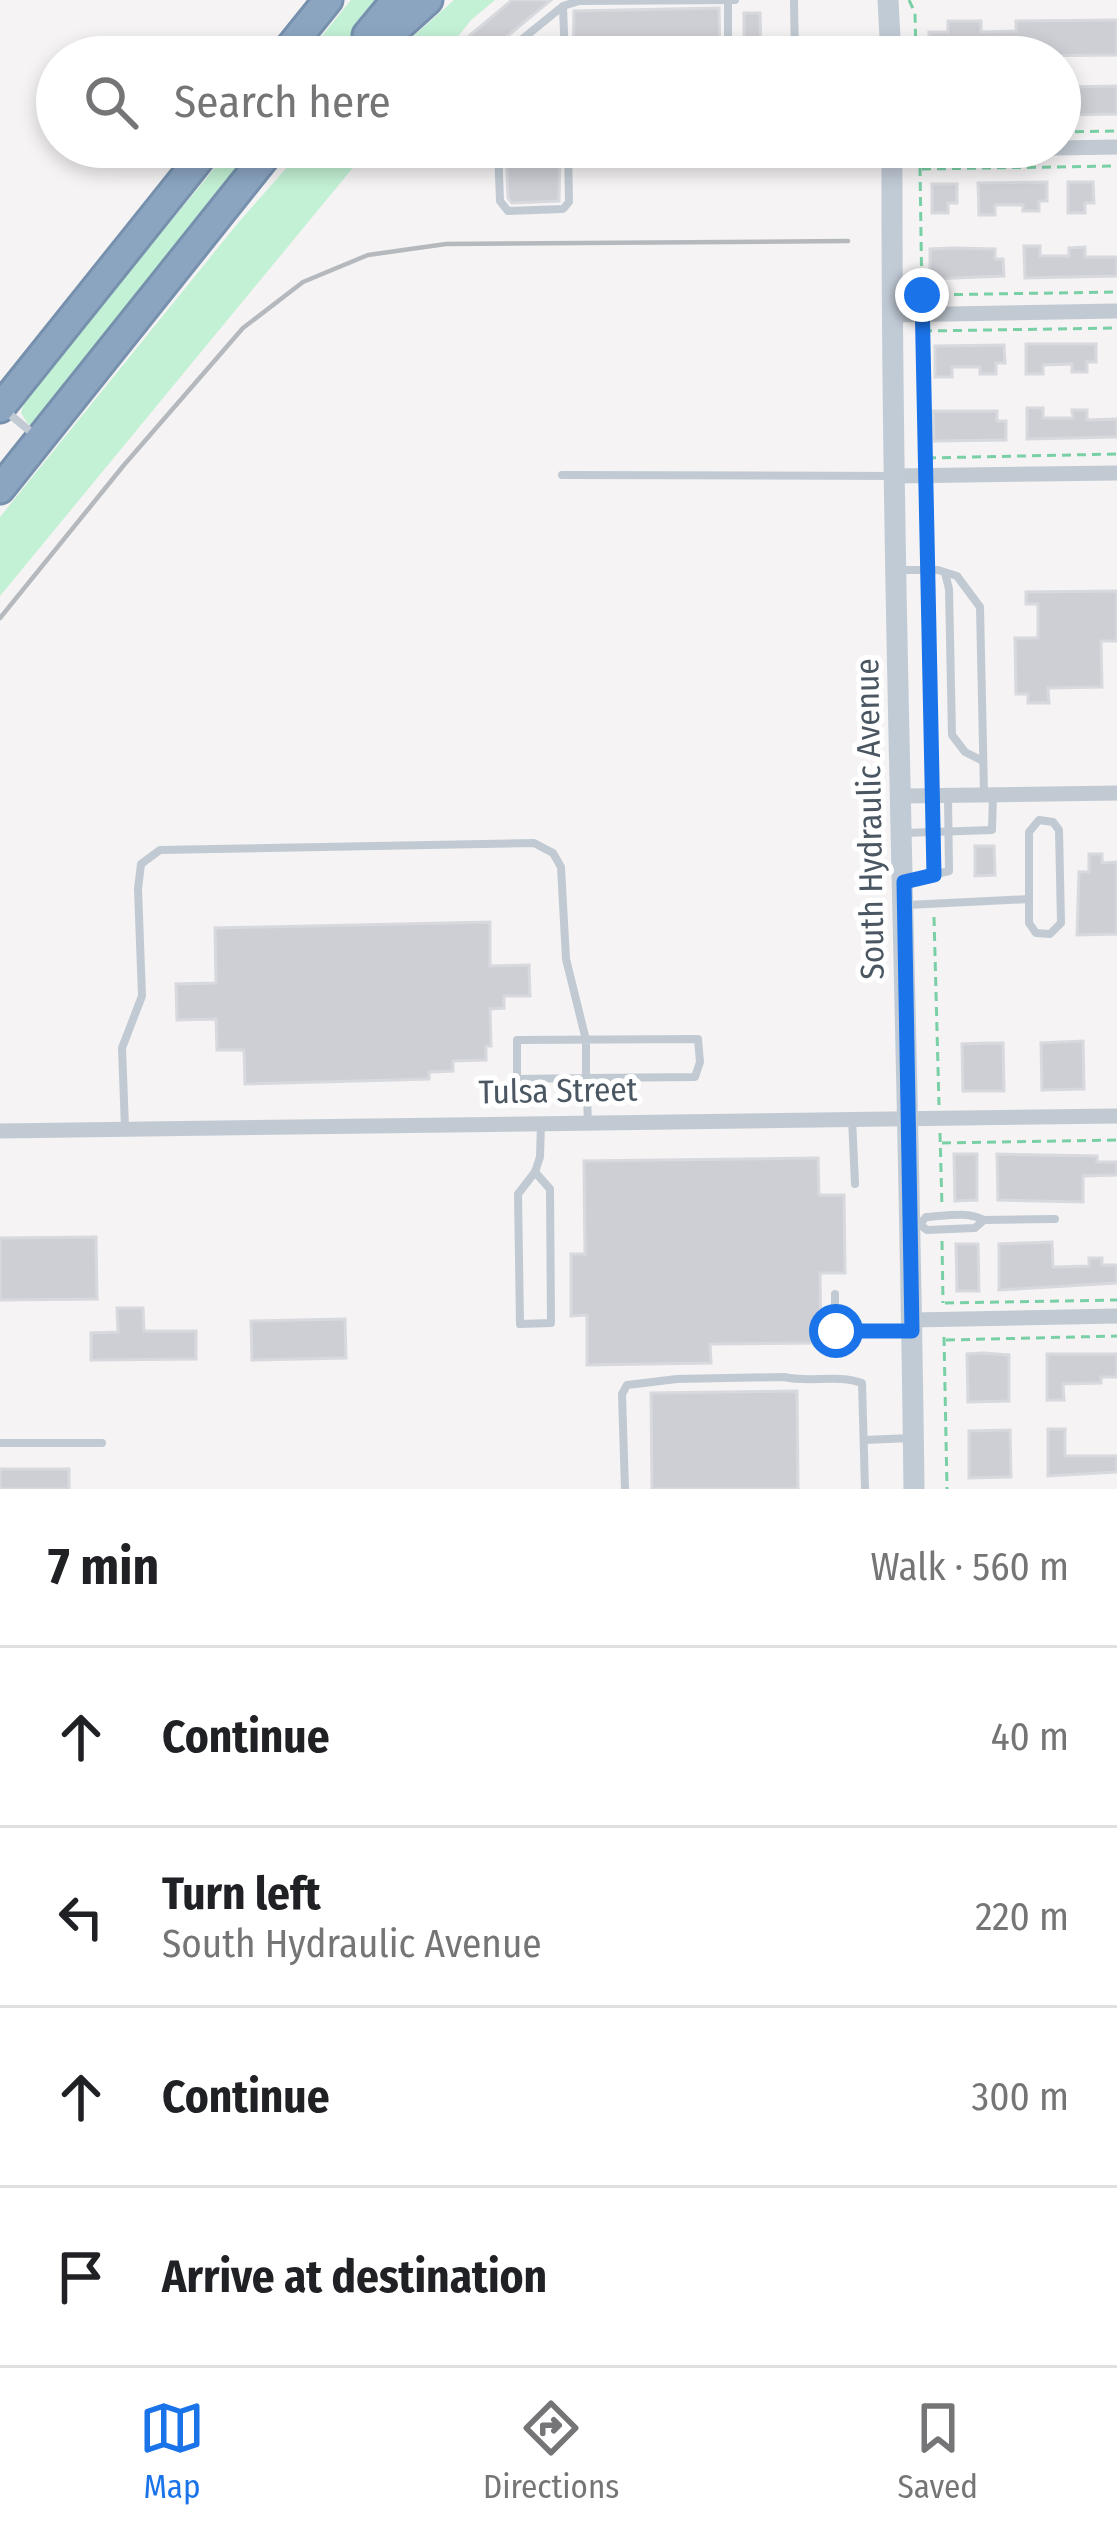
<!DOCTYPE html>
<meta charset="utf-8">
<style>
:root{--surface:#fff;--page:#f6f6f6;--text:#202124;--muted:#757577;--line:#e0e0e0;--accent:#1a73e8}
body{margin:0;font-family:"Fira Sans Condensed",sans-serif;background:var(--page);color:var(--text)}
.stop{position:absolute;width:36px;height:36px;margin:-27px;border:9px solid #1a73e8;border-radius:50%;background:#fff}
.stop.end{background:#1a73e8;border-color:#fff;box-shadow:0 3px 12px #0008}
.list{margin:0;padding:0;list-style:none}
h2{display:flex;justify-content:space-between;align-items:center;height:156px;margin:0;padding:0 48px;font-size:51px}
h2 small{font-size:39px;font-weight:400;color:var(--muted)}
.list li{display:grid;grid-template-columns:78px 1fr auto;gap:36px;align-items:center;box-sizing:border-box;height:180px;padding:0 48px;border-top:3px solid var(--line)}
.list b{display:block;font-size:45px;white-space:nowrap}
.list p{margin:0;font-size:39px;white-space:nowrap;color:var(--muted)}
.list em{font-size:39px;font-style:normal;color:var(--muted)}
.icon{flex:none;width:66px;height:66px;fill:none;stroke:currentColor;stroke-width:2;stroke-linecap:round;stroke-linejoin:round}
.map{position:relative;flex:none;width:1117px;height:1489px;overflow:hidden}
.search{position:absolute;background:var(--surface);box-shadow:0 6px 18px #0003;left:36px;right:36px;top:36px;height:132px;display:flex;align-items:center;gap:30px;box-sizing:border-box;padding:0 42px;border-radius:66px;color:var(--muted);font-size:45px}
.sheet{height:876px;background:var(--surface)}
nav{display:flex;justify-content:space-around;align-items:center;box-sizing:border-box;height:168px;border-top:3px solid var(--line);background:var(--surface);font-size:33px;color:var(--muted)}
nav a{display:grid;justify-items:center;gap:6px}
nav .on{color:var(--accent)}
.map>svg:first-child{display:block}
.green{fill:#c3f1d5}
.building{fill:#cdcfd5;stroke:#d7d9de;stroke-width:3}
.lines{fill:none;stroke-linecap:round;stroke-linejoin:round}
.highway-casing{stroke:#7690ad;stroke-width:33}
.path{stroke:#7ad0a6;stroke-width:3;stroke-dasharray:9 6;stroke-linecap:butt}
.lane{stroke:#c1cad2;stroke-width:8}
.street{stroke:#c1cad2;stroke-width:15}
.secondary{stroke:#c1cbd6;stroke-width:21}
.highway{stroke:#8ba5c1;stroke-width:27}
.rail{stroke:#b5b8bd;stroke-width:4.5}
.route{stroke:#1a73e8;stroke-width:15}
.labels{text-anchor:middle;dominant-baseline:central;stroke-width:10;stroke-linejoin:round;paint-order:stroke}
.street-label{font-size:33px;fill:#4a5661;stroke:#fff}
</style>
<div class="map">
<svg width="1117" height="1489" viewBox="0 0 1117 1489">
<rect width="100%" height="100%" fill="#f5f3f3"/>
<g class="green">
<polygon points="351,0 386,0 340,57 305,57"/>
<polygon points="454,0 495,0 471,20 442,57 390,57"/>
<polygon points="232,147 264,147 38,426 28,424 21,413 26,397"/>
<polygon points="305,147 370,147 0,596 0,517 238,223"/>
</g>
<g class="building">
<polygon points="512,0 551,0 482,57 463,57 455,48"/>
<polygon points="719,8 720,57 573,57 574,11"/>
<polygon points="744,13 760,13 761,57 744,57"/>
<polygon points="1117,20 1117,55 929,57 929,32 948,32 948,21 981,21 981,32 1016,31 1016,21"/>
<polygon points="1117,86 1117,114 1067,115 1066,87"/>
<polygon points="506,147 560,147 559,201 512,203 508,198"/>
<polygon points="1047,182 1047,201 1039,201 1039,211 1023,211 1023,205 995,205 995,215 979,215 978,183"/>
<polygon points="1068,182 1093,182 1094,203 1085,203 1085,213 1068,213"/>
<polygon points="932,184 957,184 957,203 948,203 948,213 932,213"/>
<polygon points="1024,246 1040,246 1040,256 1069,256 1069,248 1085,247 1085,257 1117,257 1117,276 1025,278"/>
<polygon points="952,248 995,249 995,259 1003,259 1004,276 930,279 930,249"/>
<polygon points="1026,344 1096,344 1096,362 1087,362 1087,372 1072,372 1072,364 1043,365 1043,374 1026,374"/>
<polygon points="1004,345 1005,363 996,363 996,374 980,374 980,367 952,367 952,377 935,377 935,346"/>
<polygon points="1027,408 1043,408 1043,418 1073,418 1072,410 1087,410 1087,420 1117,419 1117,437 1027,439"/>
<polygon points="933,411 997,411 997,421 1006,421 1006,440 934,441"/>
<polygon points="1117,591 1117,641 1101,641 1102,687 1048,688 1049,703 1028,703 1028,694 1016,694 1015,638 1038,638 1038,604 1026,604 1026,592"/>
<polygon points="975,846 994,846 995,875 975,876"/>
<polygon points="1089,854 1102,854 1102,863 1117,862 1117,934 1077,935 1079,872 1089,872"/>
<polygon points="490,922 490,966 529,965 530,996 504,996 504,1008 490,1009 491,1046 486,1046 486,1060 453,1061 453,1071 429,1072 429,1079 245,1084 244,1050 217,1050 216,1019 177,1020 176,984 216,983 215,928"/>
<polygon points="1083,1041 1084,1089 1042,1090 1041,1043"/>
<polygon points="987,1043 1003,1043 1004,1091 963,1091 962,1044"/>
<polygon points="954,1154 977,1154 977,1200 955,1201"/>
<polygon points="997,1154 1097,1156 1097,1162 1117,1162 1117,1175 1083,1176 1083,1202 998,1200"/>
<polygon points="818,1158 819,1195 844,1195 845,1273 820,1273 821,1343 710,1344 711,1363 587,1365 587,1315 571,1316 571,1254 585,1254 584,1161"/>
<polygon points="96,1237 97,1299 0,1300 0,1238"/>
<polygon points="1052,1242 1053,1267 1089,1266 1089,1258 1102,1258 1102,1265 1117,1265 1117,1283 999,1290 999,1244"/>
<polygon points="956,1244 978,1244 979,1291 957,1291"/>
<polygon points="117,1308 143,1308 144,1331 196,1331 196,1359 91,1360 91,1333 118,1332"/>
<polygon points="345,1319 346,1358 252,1360 251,1321"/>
<polygon points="983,1353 1009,1355 1009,1401 968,1402 967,1354"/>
<polygon points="1047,1354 1117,1354 1117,1377 1101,1377 1101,1383 1063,1384 1064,1400 1047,1400"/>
<polygon points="797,1391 798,1489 652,1489 651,1393"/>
<polygon points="1048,1429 1065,1429 1065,1456 1117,1456 1117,1472 1048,1476"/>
<polygon points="1010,1430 1011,1477 969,1478 969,1431"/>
<rect x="0" y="1469" width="69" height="20"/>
</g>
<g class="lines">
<defs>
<g id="highway">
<polyline points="367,35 396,0"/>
<polyline points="282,57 328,0"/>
<polyline points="365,57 428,0"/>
<polyline points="0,408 209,147"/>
<polyline points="0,489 273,147"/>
</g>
</defs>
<use href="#highway" class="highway-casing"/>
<g class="path">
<polyline points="909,0 915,13 916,57"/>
<polyline points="1060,132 1117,131"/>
<polyline points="920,167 922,301"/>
<polyline points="922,169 1117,166"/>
<polyline points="924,295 1117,292"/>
<polyline points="923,329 925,463"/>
<polyline points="923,331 1117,328"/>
<polyline points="927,458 1117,454"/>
<polyline points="925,491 926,559"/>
<polyline points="927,581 931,781"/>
<polyline points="932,845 933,865"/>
<polyline points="934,917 939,1105"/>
<polyline points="940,1133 942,1207"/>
<polyline points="942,1143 1117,1140"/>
<polyline points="942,1241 943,1303"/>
<polyline points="945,1303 1117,1300"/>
<polyline points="944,1337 947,1489"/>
<polyline points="946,1340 1117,1336"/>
</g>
<g class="lane">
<polyline points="794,0 795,57"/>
<polyline points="563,8 565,57"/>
<polyline points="500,57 563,6 579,1 735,0"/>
<polyline points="728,57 728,1"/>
<polyline points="498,147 500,201 508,211 563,209 569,202 568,147"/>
<polyline points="731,147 765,158 891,157"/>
<polyline points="7,412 37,437"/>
<polyline points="562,475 893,476"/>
<polyline points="898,570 938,570 957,576 980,607 984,793"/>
<polyline points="945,573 949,589 952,735 965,752 983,761"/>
<polygon points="1039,820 1053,822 1059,830 1061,923 1050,934 1036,933 1029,923 1029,832"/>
<polyline points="903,833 992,830 993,796"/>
<polyline points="908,881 949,871 948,797"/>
<polyline points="907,905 1029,899"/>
<polyline points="852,1118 855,1184"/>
<path d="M125,1128L122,1048L142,996L138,889L141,864L160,850L534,843L553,853L561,867L566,959L586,1040V1078L517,1079V1040C577,1040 638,1039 698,1039L700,1062L695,1077L586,1078L588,1121"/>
<polygon points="535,1172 550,1189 551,1323 520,1324 518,1194"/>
<polyline points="535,1172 540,1157 541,1123"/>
<polyline points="919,1224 927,1230 975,1228 984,1220"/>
<path d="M920,1224L926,1217C945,1216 967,1211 984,1220L1055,1219"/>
<polyline points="835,1294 835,1331 910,1331"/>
<polyline points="864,1440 912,1438"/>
<polyline points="0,1443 102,1443"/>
<path d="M625,1489L622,1394L627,1385L677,1379L784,1377C810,1383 837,1374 862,1383L865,1489"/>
</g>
<g class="street">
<polyline points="892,151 1117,147"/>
<polyline points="893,315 1117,311"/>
<polyline points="894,476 1117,473"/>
<polyline points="902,796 1117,793"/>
<polyline points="0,1131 1117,1116"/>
<polyline points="912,1320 1117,1316"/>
</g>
<g class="secondary">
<polyline points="888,0 891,57"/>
<path d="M892,147C891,594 909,1042 914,1489"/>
</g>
<use href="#highway" class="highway"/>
<polyline class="rail" points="0,618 124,465 243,328 303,282 368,255 446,244 848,241"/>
</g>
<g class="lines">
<polyline class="route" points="836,1331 912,1331 904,882 934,875 922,295"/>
</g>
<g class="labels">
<g class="street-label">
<text transform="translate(870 819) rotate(-91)">South Hydraulic Avenue</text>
<text transform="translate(558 1091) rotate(-1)">Tulsa Street</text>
</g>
</g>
</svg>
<div class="stop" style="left:836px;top:1331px"></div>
<div class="stop end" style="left:922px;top:295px"></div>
<div class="search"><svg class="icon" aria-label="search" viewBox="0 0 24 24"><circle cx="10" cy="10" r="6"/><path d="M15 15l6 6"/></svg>Search here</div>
</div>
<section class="sheet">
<h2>7 min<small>Walk · 560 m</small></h2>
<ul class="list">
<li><svg class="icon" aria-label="ahead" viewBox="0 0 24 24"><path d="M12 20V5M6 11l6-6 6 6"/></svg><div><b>Continue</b></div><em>40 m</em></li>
<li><svg class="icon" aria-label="left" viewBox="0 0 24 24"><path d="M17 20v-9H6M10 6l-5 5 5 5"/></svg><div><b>Turn left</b><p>South Hydraulic Avenue</p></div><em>220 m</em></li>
<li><svg class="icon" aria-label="ahead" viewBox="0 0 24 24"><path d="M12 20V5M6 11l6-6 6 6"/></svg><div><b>Continue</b></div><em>300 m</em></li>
<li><svg class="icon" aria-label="arrive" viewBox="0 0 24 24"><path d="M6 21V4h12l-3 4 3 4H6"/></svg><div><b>Arrive at destination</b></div></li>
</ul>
</section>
<nav>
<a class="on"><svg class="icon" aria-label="map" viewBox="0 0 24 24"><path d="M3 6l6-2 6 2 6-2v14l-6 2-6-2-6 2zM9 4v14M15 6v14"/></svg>Map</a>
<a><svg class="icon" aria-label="directions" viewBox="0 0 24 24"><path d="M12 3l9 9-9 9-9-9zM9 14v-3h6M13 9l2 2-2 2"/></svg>Directions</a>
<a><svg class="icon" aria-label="saved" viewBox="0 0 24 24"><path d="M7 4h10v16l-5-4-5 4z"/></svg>Saved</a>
</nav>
